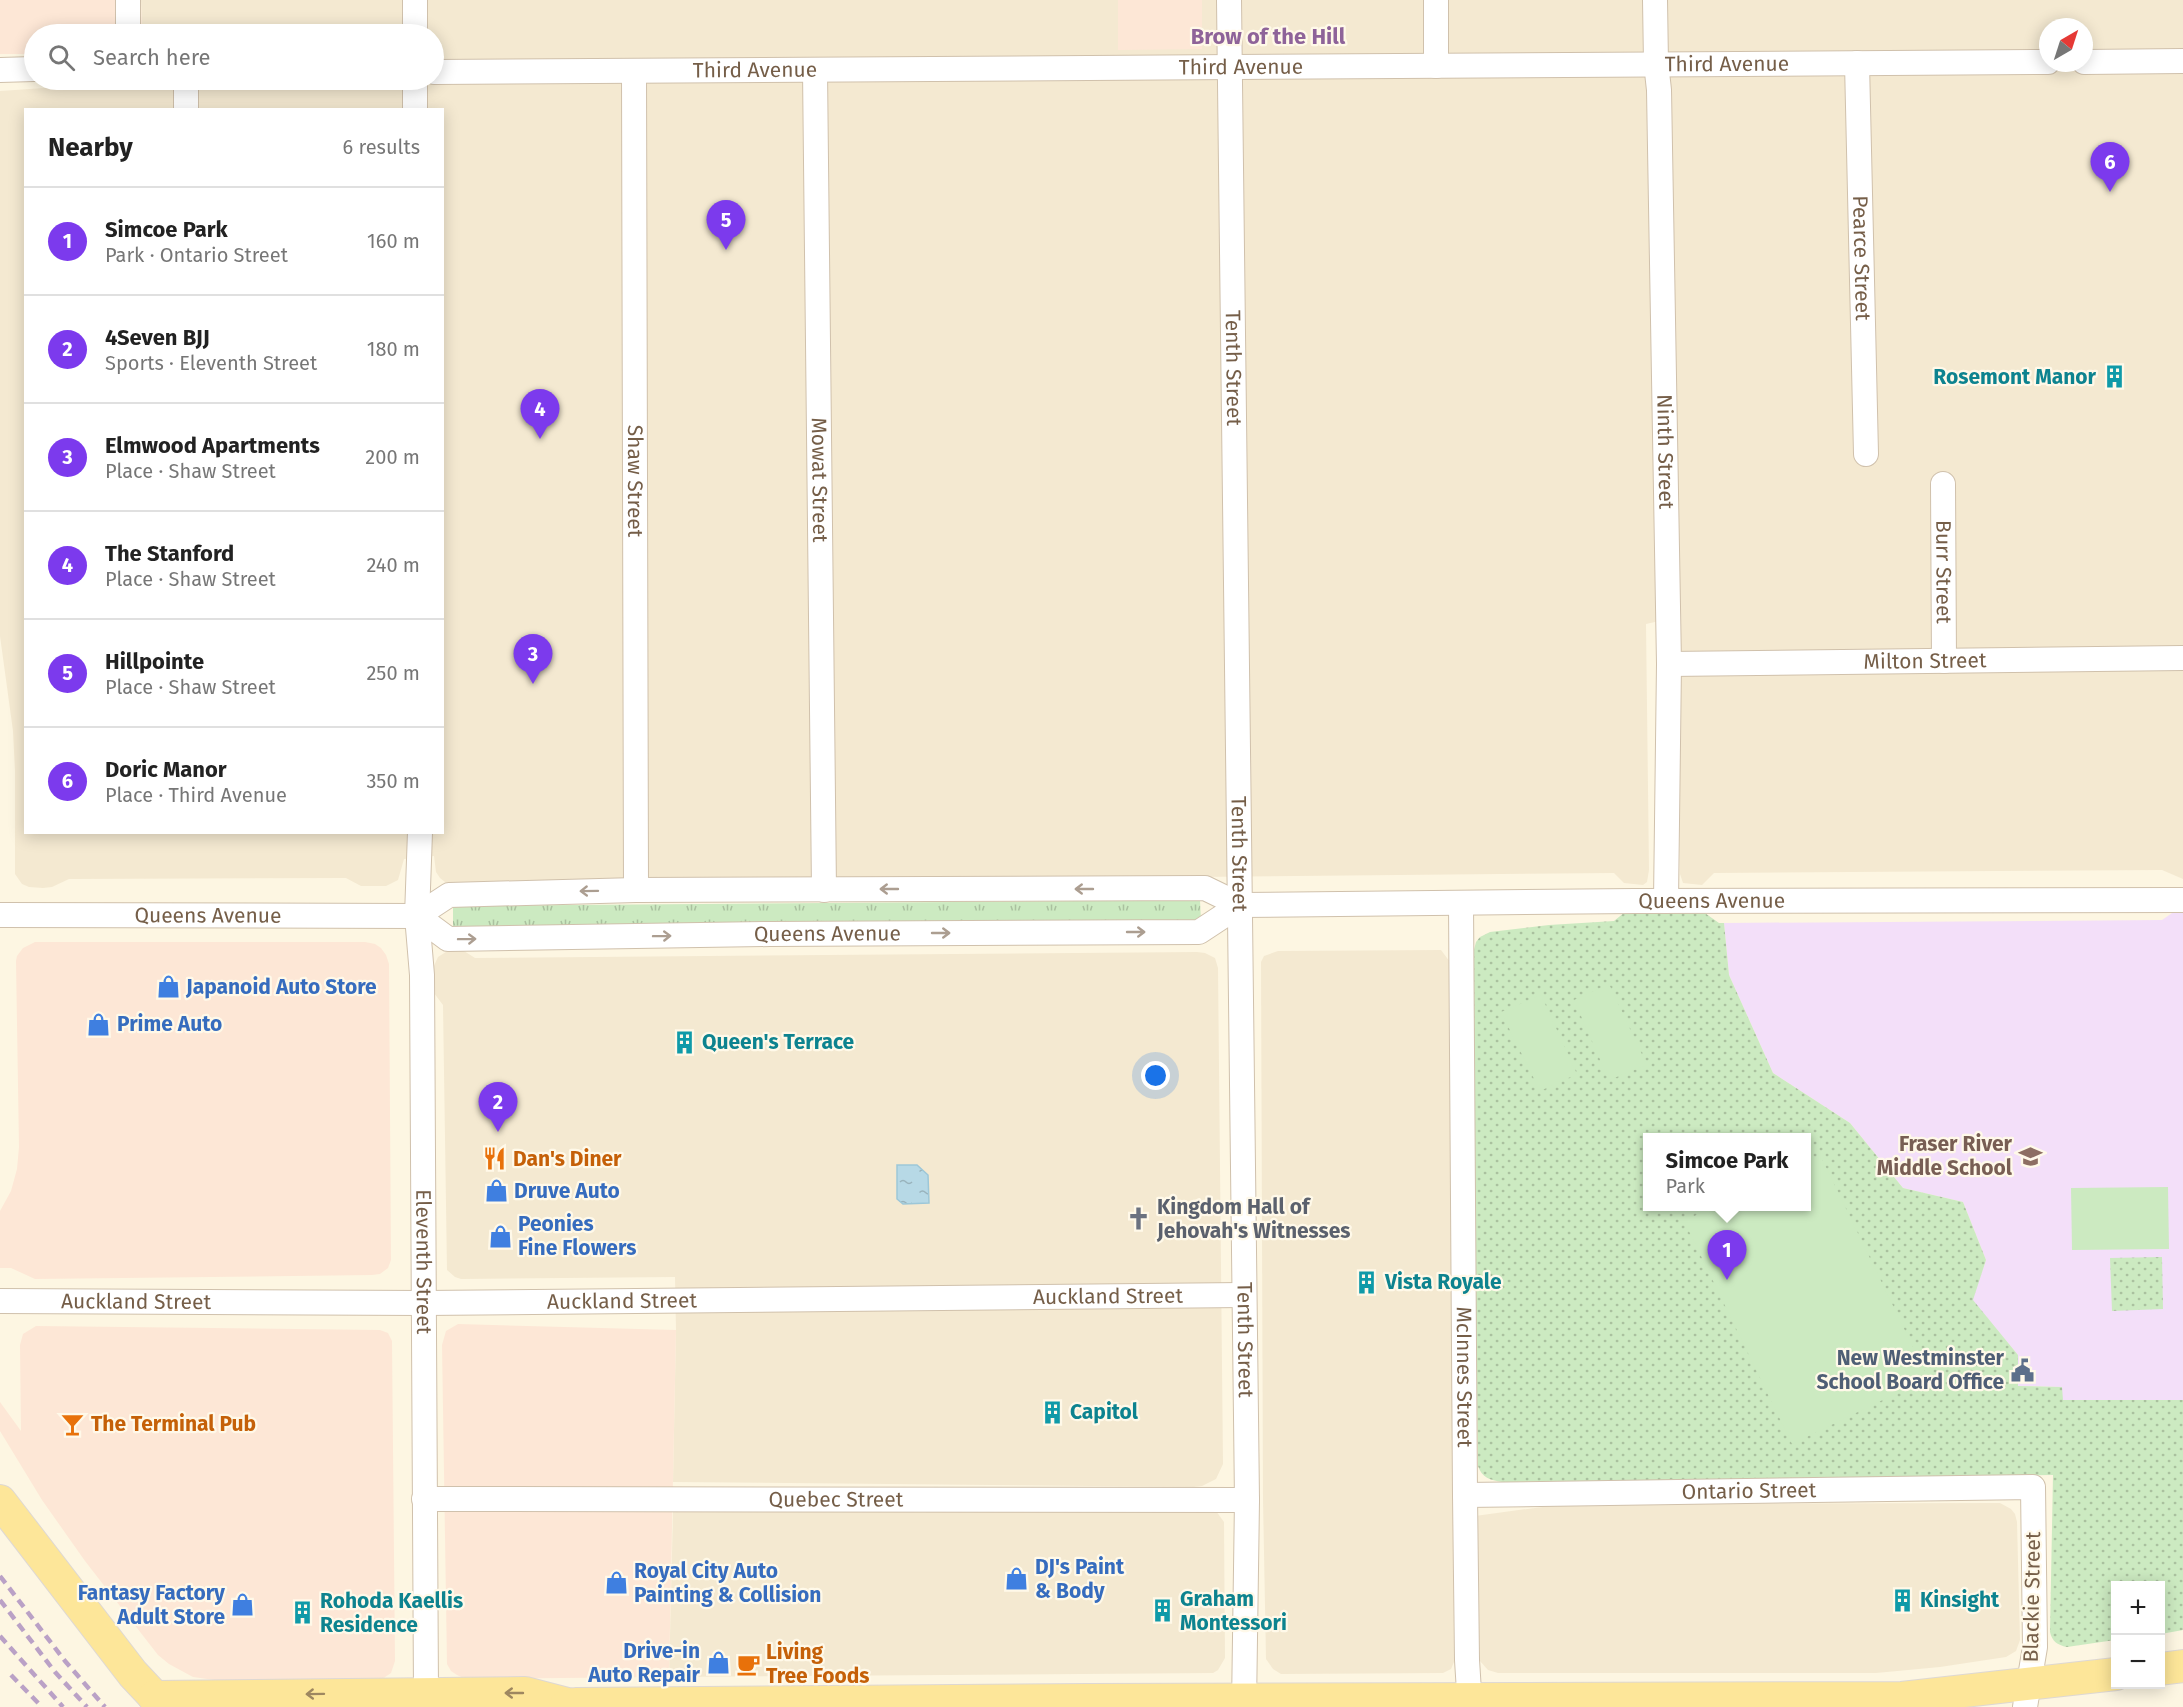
<!DOCTYPE html>
<meta charset="utf-8">
<style>
:root{--surface:#fff;--page:#f6f6f6;--text:#222;--muted:#767676;--line:#e0e0e0;--accent:#7c3aed}
body{margin:0;font-family:"Fira Sans",sans-serif;background:var(--page);color:var(--text)}
.controls{position:absolute;right:18px;bottom:18px;display:grid;overflow:hidden;border-radius:0px;box-shadow:0 3px 15px #0003}
.controls button{width:54px;height:54px;display:grid;place-items:center;padding:0;border:0;border-bottom:2px solid var(--line);background:var(--surface);color:var(--text);font:30px sans-serif}
.compass{position:absolute;left:2039px;top:18px;width:54px;height:54px;border-radius:50%;background:var(--surface);box-shadow:0 3px 15px #0003;rotate:39deg}
.you{position:absolute;left:1156px;top:1076px;width:21px;height:21px;margin:-15px;border:4px solid #fff;border-radius:50%;background:#1a73e8;box-shadow:0 0 0 9px #1a73e833}
.badge{display:grid;place-items:center;width:39px;height:39px;border-radius:50%;background:var(--accent);color:#fff;font-size:20px;font-weight:700}
.pin{position:absolute;translate:-50% -50px;filter:drop-shadow(0 2px 3px #0008)}
.pin::after{content:'';position:absolute;top:32px;width:21px;height:18px;background:inherit;clip-path:polygon(0 0,100% 0,50% 100%)}
.popup{position:absolute;left:1643px;top:1133px;width:168px;height:78px;box-sizing:border-box;display:grid;place-content:center;border-radius:0px;background:var(--surface);filter:drop-shadow(0 2px 4px #0005);font-size:20px;white-space:nowrap;color:var(--muted)}
.popup b{font-size:22px;color:var(--text)}
.popup::after{content:'';position:absolute;left:50%;top:100%;margin-left:-12px;border:12px solid transparent;border-top-color:var(--surface)}
.list{margin:0;padding:0;list-style:none}
h2{display:flex;justify-content:space-between;align-items:center;height:78px;margin:0;padding:0 24px;font-size:26px}
h2 small{font-size:20px;font-weight:400;color:var(--muted)}
.list li{display:grid;grid-template-columns:39px 1fr auto;gap:18px;align-items:center;box-sizing:border-box;height:108px;padding:0 24px;border-top:2px solid var(--line)}
.list b{display:block;font-size:22px;white-space:nowrap}
.list p{margin:0;font-size:20px;white-space:nowrap;color:var(--muted)}
.list em{font-size:20px;font-style:normal;color:var(--muted)}
.icon{flex:none;width:33px;height:33px;fill:none;stroke:currentColor;stroke-width:2;stroke-linecap:round;stroke-linejoin:round}
.map{position:relative;flex:none;width:2183px;height:1707px;overflow:hidden}
.search{position:absolute;background:var(--surface);box-shadow:0 3px 15px #0003;left:24px;top:24px;width:420px;height:66px;display:flex;align-items:center;gap:15px;box-sizing:border-box;padding:0 21px;border-radius:33px;color:var(--muted);font-size:22px}
.panel{position:absolute;background:var(--surface);box-shadow:0 3px 15px #0003;left:24px;top:108px;width:420px;height:726px;border-radius:0px}
.map>svg:first-child{display:block}
.residential{fill:#f4e9d1;fill-rule:evenodd}
.commercial{fill:#fde7d6}
.education{fill:#f3dff9}
.grass{fill:url(#grass-tufts)}
.park{fill:url(#park-dots);fill-rule:evenodd}
.pitch{fill:#cceac1}
.water{fill:url(#water-ripples);stroke:#9dc7d8;stroke-width:1.5}
.lines{fill:none;stroke-linecap:round;stroke-linejoin:round}
.minor-casing{stroke:#d0c1ac;stroke-width:26}
.major-casing{stroke:#ded8d3;stroke-width:34}
.minor{stroke:#fff;stroke-width:24}
.major{stroke:#fde699;stroke-width:32}
.rail{stroke:#baa1c6;stroke-width:4.5;stroke-dasharray:9 6;stroke-linecap:butt}
.oneway{stroke:#ac9e91}
.oneway2{stroke:#9e8760}
.labels{text-anchor:middle;dominant-baseline:central;stroke-width:4.5;stroke-linejoin:round;paint-order:stroke}
.street-label{font-size:21px;fill:#755e48;stroke:#fff9e9}
.culture-label{font-size:21px;font-weight:bold;fill:#0d838f;stroke:#fff9e9;text-anchor:start}
.shop-label{font-size:21px;font-weight:bold;fill:#366cbe;stroke:#fff9e9;text-anchor:start}
.education-label{font-size:21px;font-weight:bold;fill:#785e54;stroke:#fff9e9;text-anchor:end}
.food-label{font-size:21px;font-weight:bold;fill:#c56008;stroke:#fff9e9;text-anchor:start}
.worship-label{font-size:21px;font-weight:bold;fill:#5b616d;stroke:#fff9e9;text-anchor:start}
.service-label{font-size:21px;font-weight:bold;fill:#4e5e75;stroke:#fff9e9;text-anchor:end}
.neighbourhood-label{font-size:22px;font-weight:bold;fill:#8e6399;stroke:#fff9e9}
</style>
<div class="map">
<svg width="2183" height="1707" viewBox="0 0 2183 1707">
<defs>
<pattern id="grass-tufts" width="24" height="20" patternUnits="userSpaceOnUse" patternTransform="scale(1.5)"><rect width="24" height="20" fill="#cceac1"/><path d="M3 7l-1-3M5 7V3M7 7l1-3M15 17l-1-3M17 17v-4M19 17l1-3" fill="none" stroke="#aac19f"/></pattern>
<pattern id="park-dots" width="8" height="8" patternUnits="userSpaceOnUse" patternTransform="scale(1.5)"><rect width="8" height="8" fill="#cceac1"/><path d="M2 2h.1M6 6h.1" fill="none" stroke="#aac19f" stroke-width="1.8" stroke-linecap="round"/></pattern>
<pattern id="water-ripples" width="26" height="14" patternUnits="userSpaceOnUse" patternTransform="scale(1.5)"><rect width="26" height="14" fill="#b7d9e6"/><path d="M2 4q2-2 4 0t4 0M15 11q2-2 4 0t4 0" fill="none" stroke="#99b3bc"/></pattern>
</defs>
<rect width="100%" height="100%" fill="#fdf6e2"/>
<g class="residential">
<path d="M141,0H2183V879L2162,870L1714,873L1702,885L1683,883L1680,874L1679,625L1677,617L1646,624L1649,870L1647,882L1643,885L1624,883L1614,873L456,884L445,882L440,878L436,872L434,856L404,859L398,880L386,886H361L346,878L69,879L52,887L43,888L29,887L22,884L15,874V771L13,731L0,636V91L163,80H434V34H142ZM2048,27H2084V63H2048ZM26,110H442V832H26Z"/>
<polygon points="449,950 464,951 475,958 1197,952 1205,953 1215,958 1218,968 1223,1464 1216,1479 1202,1486 1194,1487 673,1482 676,1330 675,1277 461,1279 455,1277 447,1270 443,1005 434,993 433,968 438,957"/>
<polygon points="1441,950 1450,962 1454,1662 1451,1669 1443,1673 1281,1674 1273,1669 1266,1659 1263,1499 1261,962 1264,956 1278,951"/>
<polygon points="2000,1503 2011,1509 2015,1514 2017,1522 2020,1640 2016,1651 2006,1657 1940,1667 1876,1673 1498,1673 1488,1670 1480,1661 1475,1516 1564,1504"/>
<polygon points="1211,1510 1216,1511 1224,1522 1225,1658 1218,1670 1213,1673 669,1677 673,1512"/>
</g>
<g class="commercial">
<polygon points="0,0 141,0 142,33 123,30 122,34 34,34 34,54 0,54"/>
<polygon points="1118,0 1202,0 1202,49 1118,50"/>
<polygon points="35,942 365,942 375,944 381,948 386,955 389,964 391,1260 388,1268 380,1274 372,1275 35,1279 11,1268 0,1268 0,1211 11,1191 17,1169 19,1147 16,961 17,956 23,948"/>
<polygon points="458,1324 676,1330 669,1677 466,1679 457,1675 451,1671 447,1664 442,1345 446,1331"/>
<polygon points="36,1326 380,1330 388,1333 392,1341 395,1661 391,1673 382,1679 222,1681 193,1677 169,1664 158,1655 85,1561 42,1500 0,1431 0,1402 21,1431 20,1345 23,1334"/>
</g>
<polygon class="education" points="2183,910 2183,1400 2062,1400 2062,1387 2018,1386 2018,1355 1972,1300 1986,1260 1963,1202 1903,1188 1850,1123 1773,1073 1729,975 1724,923 2162,920 2175,911"/>
<polygon class="grass" points="1200,900 1201,922 453,928 453,906"/>
<g class="park">
<path d="M1702,911L1719,923H1724L1729,975L1773,1073L1850,1123L1903,1188L1963,1202L1986,1260L1973,1300L2018,1355V1386L2062,1387L2063,1400H2183V1630L2161,1634L2160,1586H2116L2115,1640L2067,1647C2057,1645 2052,1641 2050,1632L2053,1475L1502,1482C1490,1480 1482,1478 1478,1466L1471,961L1476,942L1480,937L1490,932L1549,925L1614,921L1625,912ZM1648,1138H1806V1206H1648Z"/>
<polygon points="2162,1257 2163,1309 2112,1311 2110,1258"/>
</g>
<g class="pitch">
<polygon points="1609,984 1647,1065 1609,1080 1574,1000"/>
<polygon points="1541,995 1577,1074 1540,1091 1501,1012"/>
<polygon points="1820,1155 1928,1378 1792,1444 1684,1221 1713,1207 1806,1206 1807,1161"/>
<polygon points="2168,1187 2169,1249 2072,1250 2071,1188"/>
</g>
<polygon class="water" points="897,1165 917,1165 928,1175 929,1203 903,1204 897,1199"/>
<g class="lines">
<defs>
<g id="minor">
<polyline points="128,0 128,34"/>
<polyline points="415,0 415,34"/>
<path id="s1" d="M1229,0L1247,1500L1244,1707"/>
<polyline points="1436,0 1436,66"/>
<path id="s2" d="M1655,0L1656,63L1659,90L1669,664L1666,901"/>
<polyline points="2084,62 2183,61"/>
<path id="s3" d="M1857,63L1866,454"/>
<polyline points="0,70 34,69"/>
<path id="s4" d="M815,70L824,890"/>
<path id="s5" d="M634,71L636,890"/>
<path id="s6" d="M434,72L2048,62"/>
<polyline points="186,80 186,110"/>
<polyline points="415,80 415,110"/>
<path id="s7" d="M1943,484L1944,661"/>
<path id="s8" d="M1669,664L2183,658"/>
<path id="s9" d="M420,832L417,916L422,975L426,1693"/>
<path id="s10" d="M1461,903L1465,1495L1467,1660L1470,1707"/>
<path id="s11" d="M0,915L417,916L449,895L636,890L1205,888L1240,905L1635,901L2183,900"/>
<path id="s12" d="M417,916L448,939L770,934L1199,932L1240,905"/>
<path id="s13" d="M0,1301L424,1303L1243,1295"/>
<path id="s14" d="M1465,1495L2033,1487L2035,1647L2025,1707"/>
<path id="s15" d="M424,1499L1247,1500"/>
</g>
<g id="major">
<polyline points="0,1501 133,1674 164,1707"/>
<polyline points="2160,1669 2183,1666"/>
<polyline points="154,1697 525,1693 571,1705"/>
<polyline points="565,1707 576,1704 1088,1700 1902,1698 2116,1674"/>
</g>
</defs>
<use href="#minor" class="minor-casing"/>
<use href="#major" class="major-casing"/>
<use href="#minor" class="minor"/>
<use href="#major" class="major"/>
<g class="rail">
<polyline points="0,1576 65,1661 105,1707"/>
<polyline points="0,1600 55,1672 87,1707"/>
<polyline points="0,1636 63,1707"/>
<polyline points="11,1675 42,1707"/>
</g>
</g>
<defs><path id="oneway-shaft" d="M-6 0H5M1.5-3L5.5 0L1.5 3" fill="none" stroke-width="1.6" stroke-linecap="round" stroke-linejoin="round" transform="scale(1.5)"/></defs>
<g class="oneway">
<use href="#oneway-shaft" transform="translate(889 889) rotate(180)"/>
<use href="#oneway-shaft" transform="translate(1084 889) rotate(180)"/>
<use href="#oneway-shaft" transform="translate(589 891) rotate(179)"/>
<use href="#oneway-shaft" transform="translate(1136 932)"/>
<use href="#oneway-shaft" transform="translate(941 933)"/>
<use href="#oneway-shaft" transform="translate(662 936) rotate(-1)"/>
<use href="#oneway-shaft" transform="translate(467 939) rotate(-1)"/>
</g>
<g class="oneway2">
<use href="#oneway-shaft" transform="translate(514 1693) rotate(-180)"/>
<use href="#oneway-shaft" transform="translate(315 1694) rotate(179)"/>
</g>
<defs>
<symbol id="building-bare" viewBox="-9 -9 18 18"><path d="M-4-6H4V6H1V3H-1V6H-4ZM-2.5-4.3h1.7v1.8h-1.7ZM.8-4.3h1.7v1.8H.8ZM-2.5-1h1.7V.8h-1.7ZM.8-1h1.7V.8H.8Z" fill="#0f9aa8" stroke="#fff9e9" stroke-width="2.5" paint-order="stroke"/></symbol>
<symbol id="shop-bare" viewBox="-9 -9 18 18"><path d="M-5-2.5h2.3a2.7 3.5 0 0 1 5.4 0H5L5.5 6h-11ZM-1.5-2.5h3a1.5 2.3 0 0 0-3 0Z" fill="#3f7fe0" stroke="#fff9e9" stroke-width="2.5" paint-order="stroke"/></symbol>
<symbol id="school-bare" viewBox="-9 -9 18 18"><path d="M0-5L7-2L0 1L-7-2ZM-4 1L0 2.5L4 1V4Q0 6-4 4Z" fill="#8d6e63" stroke="#fff9e9" stroke-width="2.5" paint-order="stroke"/></symbol>
<symbol id="restaurant-bare" viewBox="-9 -9 18 18"><path d="M-5-6h1v4h1v-4h1v4h1v-4h1v5L-1.5 .5V6h-2V.5L-5-1ZM5-6V6H3V1.5H1.5Q1.5-4 5-6Z" fill="#e8710a" stroke="#fff9e9" stroke-width="2.5" paint-order="stroke"/></symbol>
<symbol id="church-bare" viewBox="-9 -9 18 18"><path d="M-1.2-6h2.4v3.5h3.3v2.4h-3.3V6h-2.4V-.1h-3.3v-2.4h3.3Z" fill="#6b7280" stroke="#fff9e9" stroke-width="2.5" paint-order="stroke"/></symbol>
<symbol id="civic-bare" viewBox="-9 -9 18 18"><path d="M-.6-6.5H3V-4.5H.6V-3L4-1V1h2V6H-6V1h2V-1L-.6-3ZM-1.2 2.5V6h2.4V2.5Z" fill="#5c6f8a" stroke="#fff9e9" stroke-width="2.5" paint-order="stroke"/></symbol>
<symbol id="bar-bare" viewBox="-9 -9 18 18"><path d="M-6-5H6L.8 .8V4.5H3.5V6h-7V4.5H-.8V.8Z" fill="#e8710a" stroke="#fff9e9" stroke-width="2.5" paint-order="stroke"/></symbol>
<symbol id="cafe-bare" viewBox="-9 -9 18 18"><path d="M-5.5-4.5H6V0H3Q3 3.5 0 3.5H-2.5Q-5.5 3.5-5.5 0ZM3-3.2v2h1.7v-2ZM-6 4.5H4V6H-6Z" fill="#e8710a" stroke="#fff9e9" stroke-width="2.5" paint-order="stroke"/></symbol>
</defs>
<g fill-rule="evenodd">
<use href="#building-bare" x="2098" y="360" width="33" height="33"/>
<use href="#shop-bare" x="152" y="970" width="33" height="33"/>
<use href="#shop-bare" x="82" y="1008" width="33" height="33"/>
<use href="#building-bare" x="668" y="1026" width="33" height="33"/>
<use href="#school-bare" x="2014" y="1140" width="33" height="33"/>
<use href="#restaurant-bare" x="478" y="1142" width="33" height="33"/>
<use href="#shop-bare" x="480" y="1174" width="33" height="33"/>
<use href="#church-bare" x="1122" y="1202" width="33" height="33"/>
<use href="#shop-bare" x="484" y="1220" width="33" height="33"/>
<use href="#building-bare" x="1350" y="1266" width="33" height="33"/>
<use href="#civic-bare" x="2006" y="1354" width="33" height="33"/>
<use href="#building-bare" x="1036" y="1396" width="33" height="33"/>
<use href="#bar-bare" x="56" y="1408" width="33" height="33"/>
<use href="#shop-bare" x="1000" y="1562" width="33" height="33"/>
<use href="#shop-bare" x="600" y="1566" width="33" height="33"/>
<use href="#building-bare" x="1886" y="1584" width="33" height="33"/>
<use href="#shop-bare" x="226" y="1588" width="33" height="33"/>
<use href="#building-bare" x="1146" y="1594" width="33" height="33"/>
<use href="#building-bare" x="286" y="1596" width="33" height="33"/>
<use href="#shop-bare" x="702" y="1646" width="33" height="33"/>
<use href="#cafe-bare" x="732" y="1648" width="33" height="33"/>
</g>
<g class="labels">
<g class="street-label">
<text stroke="none"><textPath href="#s6" startOffset="1293">Third Avenue</textPath></text>
<text stroke="none"><textPath href="#s6" startOffset="807">Third Avenue</textPath></text>
<text stroke="none"><textPath href="#s6" startOffset="321">Third Avenue</textPath></text>
<text stroke="none"><textPath href="#s3" startOffset="195">Pearce Street</textPath></text>
<text stroke="none"><textPath href="#s1" startOffset="368">Tenth Street</textPath></text>
<text stroke="none"><textPath href="#s2" startOffset="452">Ninth Street</textPath></text>
<text stroke="none"><textPath href="#s4" startOffset="410">Mowat Street</textPath></text>
<text stroke="none"><textPath href="#s5" startOffset="410">Shaw Street</textPath></text>
<text stroke="none"><textPath href="#s7" startOffset="88">Burr Street</textPath></text>
<text stroke="none"><textPath href="#s8" startOffset="256">Milton Street</textPath></text>
<text stroke="none"><textPath href="#s1" startOffset="854">Tenth Street</textPath></text>
<text stroke="none"><textPath href="#s11" startOffset="1722">Queens Avenue</textPath></text>
<text stroke="none"><textPath href="#s11" startOffset="208">Queens Avenue</textPath></text>
<text stroke="none"><textPath href="#s12" startOffset="418">Queens Avenue</textPath></text>
<text stroke="none"><textPath href="#s9" startOffset="430">Eleventh Street</textPath></text>
<text stroke="none"><textPath href="#s13" startOffset="1108">Auckland Street</textPath></text>
<text stroke="none"><textPath href="#s13" startOffset="136">Auckland Street</textPath></text>
<text stroke="none"><textPath href="#s13" startOffset="622">Auckland Street</textPath></text>
<text stroke="none"><textPath href="#s1" startOffset="1340">Tenth Street</textPath></text>
<text stroke="none"><textPath href="#s10" startOffset="474">McInnes Street</textPath></text>
<text stroke="none"><textPath href="#s14" startOffset="284">Ontario Street</textPath></text>
<text stroke="none"><textPath href="#s15" startOffset="412">Quebec Street</textPath></text>
<text transform="translate(2032 1597) rotate(-89)">Blackie Street</text>
</g>
<g class="culture-label">
<text x="2096" y="377" text-anchor="end">Rosemont Manor</text>
<text x="702" y="1042">Queen's Terrace</text>
<text x="1385" y="1282">Vista Royale</text>
<text x="1070" y="1412">Capitol</text>
<text x="1180" y="1599">Graham<tspan x="1180" dy="24">Montessori</tspan></text>
<text x="1920" y="1600">Kinsight</text>
<text x="320" y="1601">Rohoda Kaellis<tspan x="320" dy="24">Residence</tspan></text>
</g>
<g class="shop-label">
<text x="186" y="987">Japanoid Auto Store</text>
<text x="117" y="1024">Prime Auto</text>
<text x="514" y="1191">Druve Auto</text>
<text x="518" y="1224">Peonies<tspan x="518" dy="24">Fine Flowers</tspan></text>
<text x="1035" y="1567">DJ's Paint<tspan x="1035" dy="24">&amp; Body</tspan></text>
<text x="634" y="1571">Royal City Auto<tspan x="634" dy="24">Painting &amp; Collision</tspan></text>
<text x="225" y="1593" text-anchor="end">Fantasy Factory<tspan x="225" dy="24">Adult Store</tspan></text>
<text x="700" y="1651" text-anchor="end">Drive-in<tspan x="700" dy="24">Auto Repair</tspan></text>
</g>
<g class="education-label">
<text x="2012" y="1144">Fraser River<tspan x="2012" dy="24">Middle School</tspan></text>
</g>
<g class="food-label">
<text x="513" y="1159">Dan's Diner</text>
<text x="91" y="1424">The Terminal Pub</text>
<text x="766" y="1652">Living<tspan x="766" dy="24">Tree Foods</tspan></text>
</g>
<g class="worship-label">
<text x="1157" y="1207">Kingdom Hall of<tspan x="1157" dy="24">Jehovah's Witnesses</tspan></text>
</g>
<g class="service-label">
<text x="2004" y="1358">New Westminster<tspan x="2004" dy="24">School Board Office</tspan></text>
</g>
<g class="neighbourhood-label">
<text x="1268" y="36">Brow of the Hill</text>
</g>
</g>
</svg>
<div class="controls">
<button>+</button>
<button>−</button>
</div>
<svg class="compass" viewBox="-18 -18 36 36"><path d="M0-13l5 13h-10z" fill="#e53935"/><path d="M0 13l5-13h-10z" fill="#767676"/></svg>
<div class="you"></div>
<div class="pin badge" style="left:1727px;top:1280px">1</div>
<div class="popup"><b>Simcoe Park</b>Park</div>
<div class="pin badge" style="left:498px;top:1132px">2</div>
<div class="pin badge" style="left:533px;top:684px">3</div>
<div class="pin badge" style="left:540px;top:439px">4</div>
<div class="pin badge" style="left:726px;top:250px">5</div>
<div class="pin badge" style="left:2110px;top:192px">6</div>
<div class="search"><svg class="icon" aria-label="search" viewBox="0 0 24 24"><circle cx="10" cy="10" r="6"/><path d="M15 15l6 6"/></svg>Search here</div>
<section class="panel">
<h2>Nearby<small>6 results</small></h2>
<ul class="list">
<li><span class="badge">1</span><div><b>Simcoe Park</b><p>Park · Ontario Street</p></div><em>160 m</em></li>
<li><span class="badge">2</span><div><b>4Seven BJJ</b><p>Sports · Eleventh Street</p></div><em>180 m</em></li>
<li><span class="badge">3</span><div><b>Elmwood Apartments</b><p>Place · Shaw Street</p></div><em>200 m</em></li>
<li><span class="badge">4</span><div><b>The Stanford</b><p>Place · Shaw Street</p></div><em>240 m</em></li>
<li><span class="badge">5</span><div><b>Hillpointe</b><p>Place · Shaw Street</p></div><em>250 m</em></li>
<li><span class="badge">6</span><div><b>Doric Manor</b><p>Place · Third Avenue</p></div><em>350 m</em></li>
</ul>
</section>
</div>
